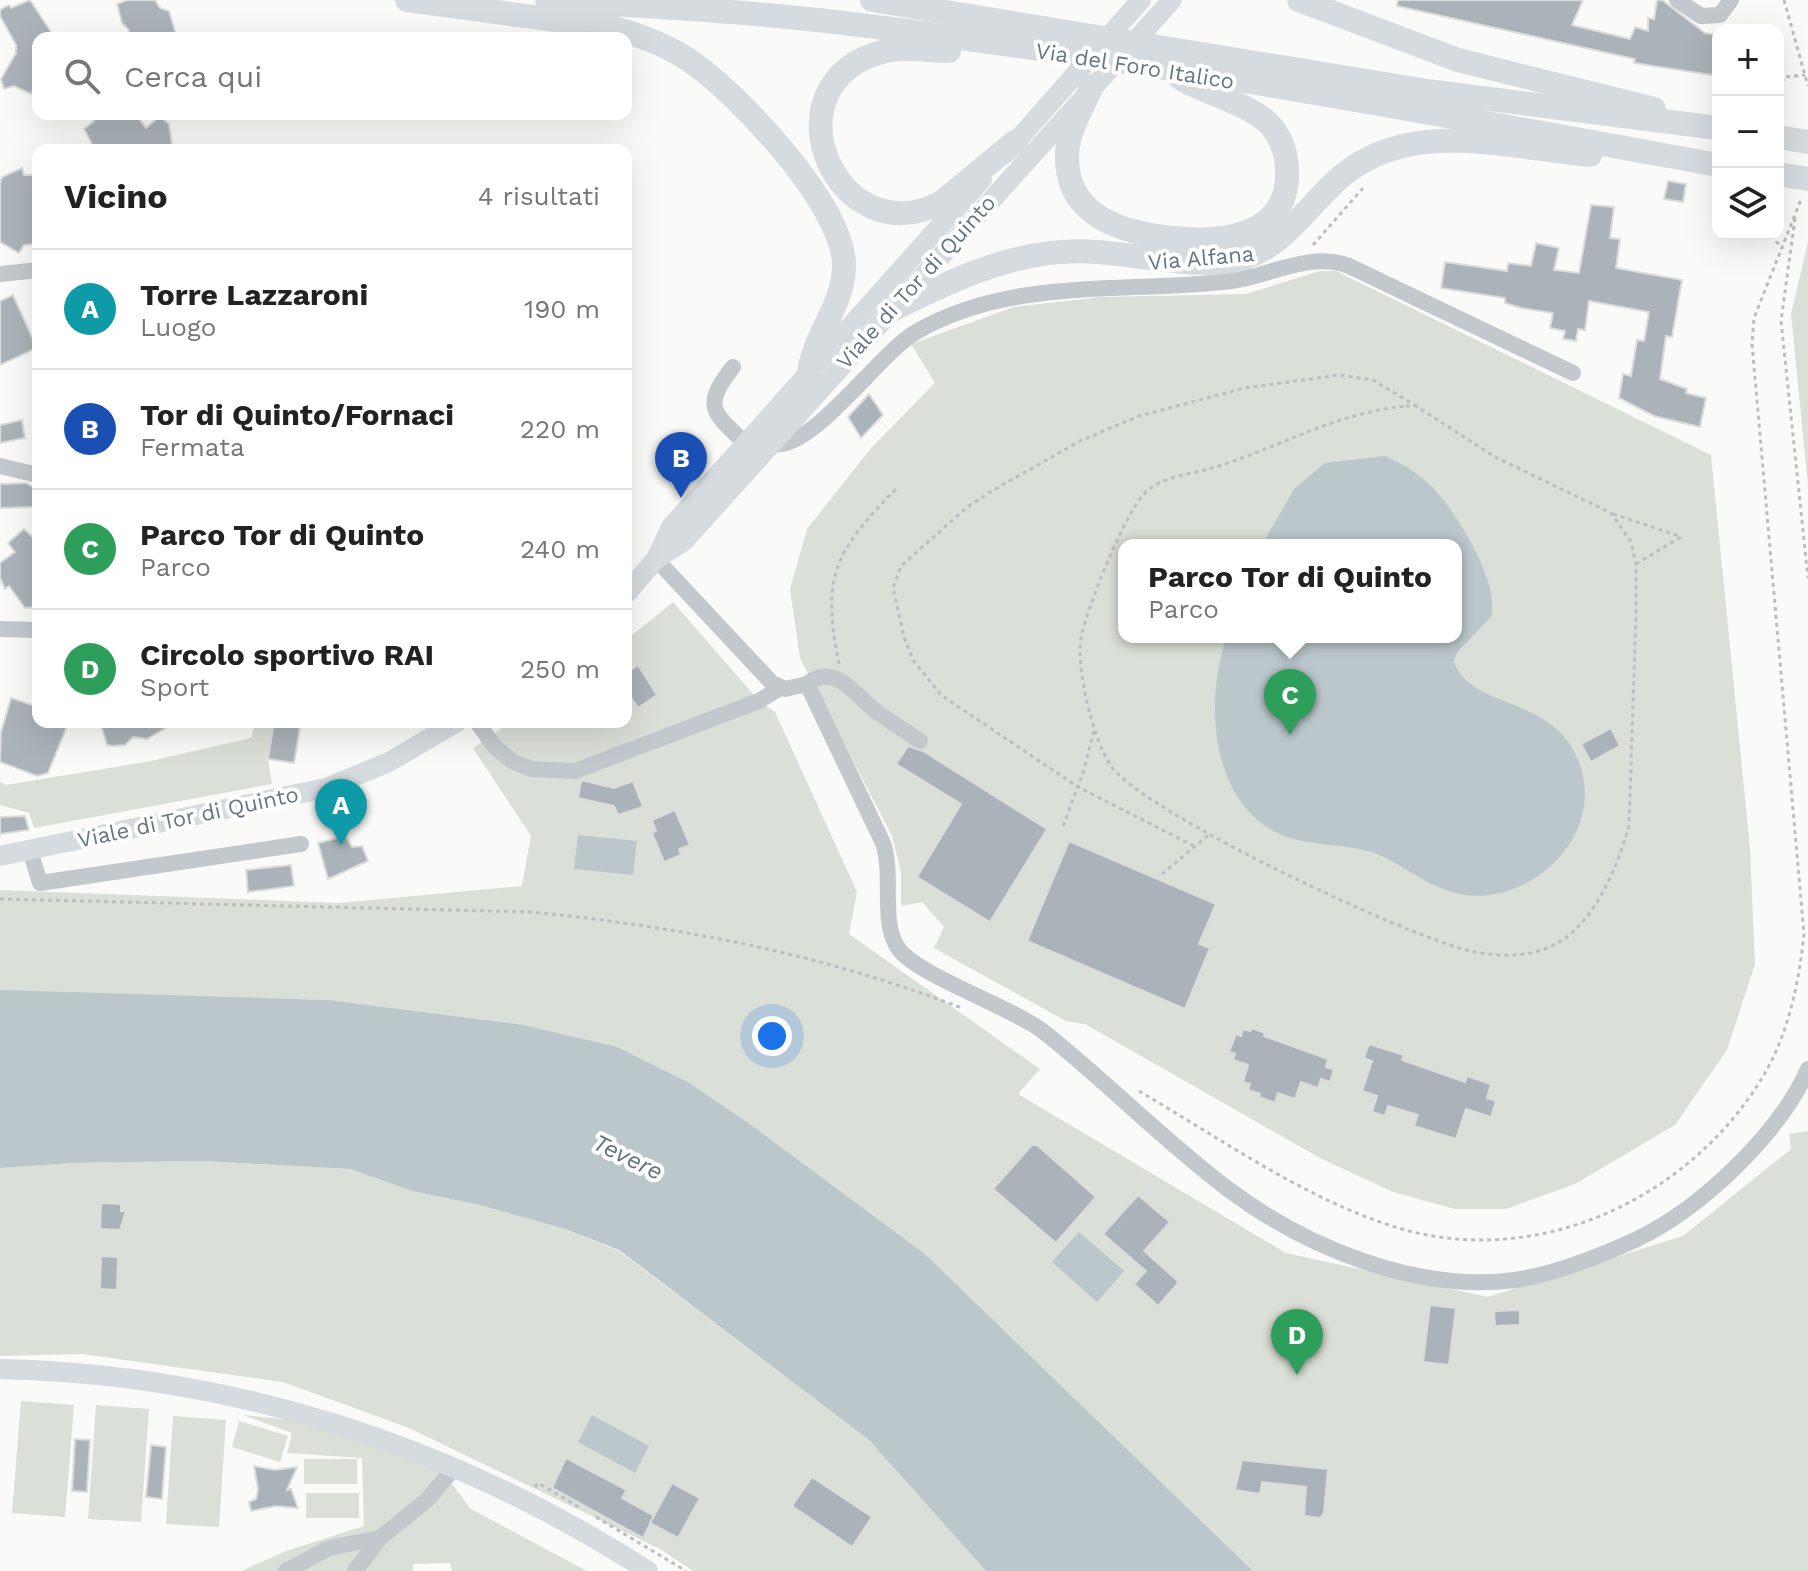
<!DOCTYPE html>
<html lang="it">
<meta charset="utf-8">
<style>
:root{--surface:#fff;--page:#f2f2f2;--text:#222;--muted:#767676;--line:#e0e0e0;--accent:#e4572e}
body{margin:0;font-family:"Work Sans",sans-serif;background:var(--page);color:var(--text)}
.controls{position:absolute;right:24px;top:24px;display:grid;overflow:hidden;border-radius:16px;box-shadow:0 8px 32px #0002}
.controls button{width:72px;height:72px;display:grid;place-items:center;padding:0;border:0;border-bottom:2px solid var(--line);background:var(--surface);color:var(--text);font:40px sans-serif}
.you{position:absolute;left:772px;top:1036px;width:28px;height:28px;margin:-20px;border:6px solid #fff;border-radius:50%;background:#1a73e8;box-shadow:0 0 0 12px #1a73e833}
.badge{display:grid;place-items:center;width:52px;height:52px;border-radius:50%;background:var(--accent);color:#fff;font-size:26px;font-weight:700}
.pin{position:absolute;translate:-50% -66px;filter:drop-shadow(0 2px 4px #0008)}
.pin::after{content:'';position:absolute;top:42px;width:28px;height:24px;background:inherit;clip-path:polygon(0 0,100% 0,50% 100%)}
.popup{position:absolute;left:1118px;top:539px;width:344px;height:104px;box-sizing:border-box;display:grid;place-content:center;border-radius:16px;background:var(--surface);filter:drop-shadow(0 2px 6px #0005);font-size:26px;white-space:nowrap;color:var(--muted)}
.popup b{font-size:30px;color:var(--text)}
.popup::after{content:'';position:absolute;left:50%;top:100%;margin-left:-16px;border:16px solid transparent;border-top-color:var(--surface)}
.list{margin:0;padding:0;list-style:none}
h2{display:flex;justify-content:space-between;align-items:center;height:104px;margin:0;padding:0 32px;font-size:34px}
h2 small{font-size:26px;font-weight:400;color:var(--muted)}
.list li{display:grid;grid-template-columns:52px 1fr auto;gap:24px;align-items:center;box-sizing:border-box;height:120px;padding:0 32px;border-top:2px solid var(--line)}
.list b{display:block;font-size:30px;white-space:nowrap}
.list p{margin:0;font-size:26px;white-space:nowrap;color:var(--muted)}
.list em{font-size:26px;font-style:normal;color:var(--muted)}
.icon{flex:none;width:44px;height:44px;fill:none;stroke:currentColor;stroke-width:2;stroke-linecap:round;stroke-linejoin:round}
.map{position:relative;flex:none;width:1808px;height:1571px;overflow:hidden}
.search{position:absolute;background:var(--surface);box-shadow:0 8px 32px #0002;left:32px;top:32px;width:600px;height:88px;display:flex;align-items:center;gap:20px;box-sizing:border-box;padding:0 28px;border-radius:16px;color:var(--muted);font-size:30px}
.panel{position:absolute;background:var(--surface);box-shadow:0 8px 32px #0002;left:32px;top:144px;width:600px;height:584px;border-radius:16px}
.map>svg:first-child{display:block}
.green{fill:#dadfd7;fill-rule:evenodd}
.water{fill:#bbc7cb}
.building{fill:#aab3b9;stroke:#dcdcda;stroke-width:2}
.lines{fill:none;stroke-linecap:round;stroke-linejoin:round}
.path{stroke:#bbbfc2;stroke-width:3;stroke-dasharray:4 4;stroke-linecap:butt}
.minor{stroke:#c3c8cc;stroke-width:16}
.major{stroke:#d6dbdf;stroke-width:20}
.highway{stroke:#d6dbdf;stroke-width:24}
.labels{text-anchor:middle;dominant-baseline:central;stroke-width:8;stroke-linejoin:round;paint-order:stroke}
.street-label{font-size:22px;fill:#657683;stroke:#fff}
.water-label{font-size:24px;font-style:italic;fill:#60757c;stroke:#fff}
</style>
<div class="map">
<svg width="1808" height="1571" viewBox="0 0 1808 1571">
<rect width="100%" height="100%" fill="#fafaf8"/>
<g class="green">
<polygon points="1808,242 1808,485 1791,314"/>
<path d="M1320,271H1336L1711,455L1750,849L1755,964L1727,1050L1675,1125L1575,1184L1506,1209H1455L1393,1192L1320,1158L1085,1024L1066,1021L934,948L944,927L922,902L901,906V872L892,836L800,658L790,589L807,529L872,447L935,383L911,344L1014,307L1101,297L1246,294ZM1124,545H1456V637H1124Z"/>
<polygon points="673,602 759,701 775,712 857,892 849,934 1040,1069 1018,1094 1286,1253 1488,1297 1683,1236 1791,1149 1789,1134 1808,1131 1808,1571 1253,1571 925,1254 750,1124 688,1082 633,1055 328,1000 0,992 0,890 339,903 522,886 531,836 473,748 510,722 626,722 626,640"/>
<polygon points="256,722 274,722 268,759 272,784 34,828 29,813 0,805 0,782 6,785 146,762 251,738"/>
<polygon points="202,1161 350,1169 412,1191 480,1205 565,1229 619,1251 869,1440 986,1571 693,1571 660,1549 409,1428 283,1382 82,1354 0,1356 0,1168 76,1163"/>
<polygon points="21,1401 74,1405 65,1517 12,1513"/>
<polygon points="96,1405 149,1409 141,1522 88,1519"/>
<polygon points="243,1415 301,1421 442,1471 471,1509 587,1571 452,1571 450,1563 413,1564 413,1571 241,1571 286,1551 364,1526 362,1458 287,1453 292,1433"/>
<polygon points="173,1416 226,1420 219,1527 166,1524"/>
<polygon points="239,1421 288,1436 280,1462 232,1447"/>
<rect x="304" y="1459" width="53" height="25"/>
<rect x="306" y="1493" width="53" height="25"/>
</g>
<g class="water">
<path d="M1385,456C1400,463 1415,471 1428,483C1453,506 1501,582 1491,617L1457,652L1454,662C1473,714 1565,692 1583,776C1598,847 1519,912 1452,892C1423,884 1399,861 1371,852C1344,844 1314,846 1287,837C1211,810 1203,702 1227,637H1456V545H1262L1294,489L1325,463Z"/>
<polygon points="578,835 637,841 633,875 574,869"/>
<polygon points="0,990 328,1000 523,1025 617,1047 688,1082 750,1124 925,1254 1253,1571 986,1571 869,1440 619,1250 565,1229 480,1205 412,1191 350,1169 202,1161 76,1163 0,1168"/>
<polygon points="1079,1232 1124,1271 1097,1302 1052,1262"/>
<polygon points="592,1415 649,1446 635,1473 578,1442"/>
</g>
<g class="building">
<polygon points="30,0 55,38 38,38 38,82 31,94 14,86 4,89 1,79 16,53 16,45 0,16 0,10 9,5 11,8"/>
<polygon points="127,0 155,0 160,8 169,11 177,38 127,38 129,30 122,23 117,4"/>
<polygon points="1398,0 1583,0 1572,25 1630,39 1635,27 1648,31 1648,18 1654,19 1657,0 1662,0 1705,33 1718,35 1718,76 1634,63 1635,59 1397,6"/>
<polygon points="89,114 136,114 146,128 160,116 169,124 173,150 95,150 84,129 94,121"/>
<polygon points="22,168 24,175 38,175 38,244 24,245 19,253 0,242 0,184 2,177"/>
<polygon points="1668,181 1686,184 1683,202 1664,199"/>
<polygon points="1591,205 1614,207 1610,238 1620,239 1616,268 1682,280 1672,337 1666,336 1660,379 1687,389 1686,393 1706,398 1700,427 1654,416 1619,398 1623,374 1631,376 1637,340 1644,341 1649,312 1589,301 1585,330 1578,329 1576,341 1563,339 1565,331 1550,328 1553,313 1521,308 1505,303 1505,298 1441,288 1445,262 1507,271 1508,263 1531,266 1536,243 1559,248 1554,270 1579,273"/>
<polygon points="13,295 37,348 0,365 0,301"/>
<polygon points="869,394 883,415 861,438 848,417"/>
<polygon points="22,420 25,438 0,443 0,425"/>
<polygon points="26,483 38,490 38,507 0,508 0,484"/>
<polygon points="24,529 38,542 38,607 25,608 9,586 5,589 0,578 0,563 15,552 8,543"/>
<polygon points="638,665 657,695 638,708 626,690 626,673"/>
<polygon points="11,698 38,707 38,722 69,722 48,773 37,776 0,762 1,732"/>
<polygon points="100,722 176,722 147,739 133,737 125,745 113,746 107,745"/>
<polygon points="274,722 301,722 294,763 268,759"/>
<polygon points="1611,728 1620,746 1591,762 1581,744"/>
<polygon points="908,746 923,751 1047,829 990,922 917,877 961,804 896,764"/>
<polygon points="581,780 614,788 633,781 643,807 618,815 614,806 578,798"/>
<polygon points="675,810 690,845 679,849 681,855 664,862 652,833 656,831 652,820"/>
<polygon points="25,816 29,830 0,834 0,817"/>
<polygon points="345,836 352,847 362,846 368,861 328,879 318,843"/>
<polygon points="1069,841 1216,904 1199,944 1210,948 1185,1009 1027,941"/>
<polygon points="291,865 294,886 248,892 246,870"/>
<polygon points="1252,1028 1265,1033 1264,1036 1328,1059 1326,1067 1334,1070 1330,1082 1321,1079 1318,1088 1301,1082 1295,1099 1278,1093 1275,1103 1259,1097 1260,1094 1248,1090 1250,1084 1243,1082 1248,1065 1233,1060 1235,1054 1229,1052 1236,1034 1241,1036 1243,1029 1250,1031"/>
<polygon points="1369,1044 1404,1055 1402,1060 1465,1082 1467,1076 1491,1084 1487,1098 1496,1101 1491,1117 1466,1109 1456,1139 1414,1126 1418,1115 1388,1106 1385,1116 1372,1112 1377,1096 1362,1091 1372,1061 1364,1058"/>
<polygon points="1032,1145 1037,1145 1096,1197 1056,1243 993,1189"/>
<polygon points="1138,1195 1170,1222 1144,1251 1179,1282 1158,1306 1134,1284 1146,1271 1103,1234"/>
<polygon points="101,1203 121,1204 121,1211 126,1211 120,1230 100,1229"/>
<polygon points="101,1256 118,1257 117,1290 100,1289"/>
<polygon points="1430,1305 1456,1308 1449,1365 1423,1362"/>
<polygon points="1520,1310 1520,1325 1495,1326 1494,1311"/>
<polygon points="75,1439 90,1440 87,1492 72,1491"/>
<polygon points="151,1445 166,1447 162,1499 146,1497"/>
<polygon points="566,1458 627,1490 622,1498 654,1516 643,1538 552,1488"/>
<polygon points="1242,1460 1328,1469 1324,1513 1320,1518 1304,1516 1306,1487 1262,1482 1260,1494 1235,1490"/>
<polygon points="254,1466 275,1470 297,1467 287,1490 291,1489 298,1508 276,1506 251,1511 249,1502 256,1499 258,1489"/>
<polygon points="812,1477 872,1517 852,1547 792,1506"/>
<polygon points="672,1483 700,1498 678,1538 650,1523"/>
</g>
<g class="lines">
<g class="path">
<polyline points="1784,0 1808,86"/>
<polyline points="1778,98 1784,77 1805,75"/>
<polyline points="1795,218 1781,321 1808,578"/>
<polyline points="1774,234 1776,242 1782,246"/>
<polyline points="1313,245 1363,188"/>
<path d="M1406,406H1416L1495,457L1611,513L1631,542L1636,564V613L1629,826C1617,868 1592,931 1547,948C1523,958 1495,956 1470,951C1408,937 1144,813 1111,766C1093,739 1076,670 1081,638C1086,610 1127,506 1148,490C1166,475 1194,474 1216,467C1279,447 1339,412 1406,406Z"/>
<polyline points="1613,514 1682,537"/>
<polyline points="1636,564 1681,537"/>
<path d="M839,664C821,575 835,551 897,488"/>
<polyline points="1063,826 1083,773 1094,731"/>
<polyline points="1194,846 1078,787 941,695 913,660 904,637 893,588 901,566 966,508 990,492 1080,441 1139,416 1245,388 1339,375 1373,380 1416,406"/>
<polyline points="1162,874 1211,833"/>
<path d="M0,899L530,912C682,927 818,953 962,1008"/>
<path d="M1139,1091C1223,1140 1318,1208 1413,1232C1550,1265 1695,1193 1765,1073C1789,1031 1799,982 1804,934L1752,344L1754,318L1802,197"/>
<polyline points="535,1487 538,1483 579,1507"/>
<polyline points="596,1517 686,1571"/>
</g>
<g class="minor">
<polyline points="1677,0 1701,16 1720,15 1731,0"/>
<polyline points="0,274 38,270"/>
<path d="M733,367C702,406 712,412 746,444"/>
<path d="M772,444C811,453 879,353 916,332C1013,276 1125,294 1231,281C1270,276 1311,251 1349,266L1573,373"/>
<polyline points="0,466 38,475"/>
<path d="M656,559L772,683L785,689L807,684L883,843C894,876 880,921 898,948C916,975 1012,1007 1044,1032C1107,1082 1163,1140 1228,1189C1305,1247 1416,1293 1515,1280C1555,1274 1598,1257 1635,1240C1699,1210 1779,1135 1808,1069"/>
<polyline points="0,629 38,630"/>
<path d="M807,684C834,663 853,692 872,708C887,720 904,730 920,741"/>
<polyline points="477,722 495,747 512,761 531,769 575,771 759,701 780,688"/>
<polyline points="30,850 40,883 301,844"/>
<polyline points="286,1571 329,1548 380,1538"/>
<polyline points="355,1571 380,1538 427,1500 455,1467"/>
</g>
<g class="major">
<polyline points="1006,153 1141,0"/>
<polyline points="656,559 684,541 1172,0"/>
<polyline points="626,594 656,559 671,527 982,179"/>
<polyline points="0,856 326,788 389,762 457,722"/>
<path d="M0,1369C232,1374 452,1445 648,1571"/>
</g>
<g class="highway">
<path d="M407,0L615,28C642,36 670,46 693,63C740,96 844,206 844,265C844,306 813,335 809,374"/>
<path d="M547,0C651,6 756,12 860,25C1147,60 1433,113 1718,165"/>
<polyline points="872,0 1427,91 1718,128"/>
<polyline points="1299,0 1458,60 1654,109"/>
<path d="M949,51C927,51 904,46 882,52C763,84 836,258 942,202L1016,141"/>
<path d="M1092,86C1083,107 1068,131 1067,154C1065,217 1123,233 1173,238C1219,243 1284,238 1287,178C1288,159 1284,142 1272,127C1254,105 1206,94 1180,78"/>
<polyline points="1778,137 1808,142"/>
<polyline points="1778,174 1808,179"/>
<path d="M890,311C955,278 1023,246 1097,252C1141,255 1193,269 1237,260C1280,250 1304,211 1335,182C1405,116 1503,147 1590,155"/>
</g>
</g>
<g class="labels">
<g class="street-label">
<text transform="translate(1135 66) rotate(9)">Via del Foro Italico</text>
<text transform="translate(1201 258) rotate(-5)">Via Alfana</text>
<text transform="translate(916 282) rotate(-48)">Viale di Tor di Quinto</text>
<text transform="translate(188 817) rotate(-12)">Viale di Tor di Quinto</text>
</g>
<g class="water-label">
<text transform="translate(628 1157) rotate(26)">Tevere</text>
</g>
</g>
</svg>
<div class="controls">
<button>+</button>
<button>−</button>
<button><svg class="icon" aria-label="layers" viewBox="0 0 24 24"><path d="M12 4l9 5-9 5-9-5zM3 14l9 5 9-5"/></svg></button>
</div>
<div class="you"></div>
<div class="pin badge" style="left:341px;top:845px;background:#0f9aa8">A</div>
<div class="pin badge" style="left:681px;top:498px;background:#1a4fb4">B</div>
<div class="pin badge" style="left:1290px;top:735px;background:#2e9e5b">C</div>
<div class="popup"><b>Parco Tor di Quinto</b>Parco</div>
<div class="pin badge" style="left:1297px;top:1375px;background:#2e9e5b">D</div>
<div class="search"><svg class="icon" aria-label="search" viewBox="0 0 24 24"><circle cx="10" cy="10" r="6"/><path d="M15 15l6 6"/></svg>Cerca qui</div>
<section class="panel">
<h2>Vicino<small>4 risultati</small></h2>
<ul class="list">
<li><span class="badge" style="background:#0f9aa8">A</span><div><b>Torre Lazzaroni</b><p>Luogo</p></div><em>190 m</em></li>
<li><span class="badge" style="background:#1a4fb4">B</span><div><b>Tor di Quinto/Fornaci</b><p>Fermata</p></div><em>220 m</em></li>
<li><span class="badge" style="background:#2e9e5b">C</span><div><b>Parco Tor di Quinto</b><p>Parco</p></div><em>240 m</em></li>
<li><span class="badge" style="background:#2e9e5b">D</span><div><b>Circolo sportivo RAI</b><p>Sport</p></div><em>250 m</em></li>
</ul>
</section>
</div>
